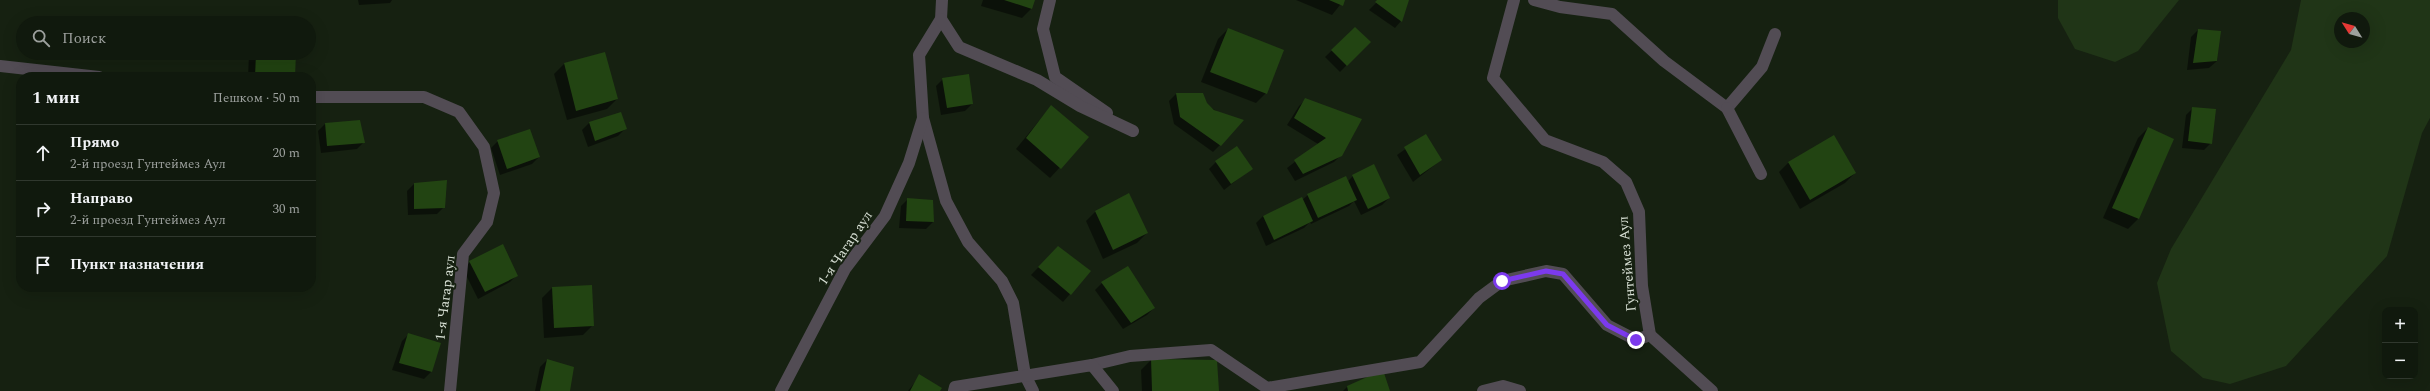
<!DOCTYPE html>
<html lang="ru">
<meta charset="utf-8">
<style>
:root{--surface:#10190d;--page:#1e261b;--text:#f1f3f6;--muted:#9ca09d;--line:#30382e}
body{margin:0;font-family:Spectral,serif;background:var(--page);color:var(--text)}
.controls{position:absolute;right:12px;bottom:12px;display:grid;overflow:hidden;border-radius:8px;box-shadow:0 4px 16px #0002}
.controls button{width:36px;height:36px;display:grid;place-items:center;padding:0;border:0;border-bottom:1px solid var(--line);background:var(--surface);color:var(--text);font:20px sans-serif}
.compass{position:absolute;left:2334px;top:12px;width:36px;height:36px;border-radius:50%;background:var(--surface);box-shadow:0 4px 16px #0002;rotate:307deg}
.stop{position:absolute;width:12px;height:12px;margin:-9px;border:3px solid #7c3aed;border-radius:50%;background:#fff}
.stop.end{background:#7c3aed;border-color:#fff;box-shadow:0 1px 4px #0008}
.list{margin:0;padding:0;list-style:none}
h2{display:flex;justify-content:space-between;align-items:center;height:52px;margin:0;padding:0 16px;font-size:17px}
h2 small{font-size:13px;font-weight:400;color:var(--muted)}
.list li{display:grid;grid-template-columns:26px 1fr auto;gap:12px;align-items:center;box-sizing:border-box;height:56px;padding:0 16px;border-top:1px solid var(--line)}
.list b{display:block;font-size:15px;white-space:nowrap}
.list p{margin:0;font-size:13px;white-space:nowrap;color:var(--muted)}
.list em{font-size:13px;font-style:normal;color:var(--muted)}
.icon{flex:none;width:22px;height:22px;fill:none;stroke:currentColor;stroke-width:2;stroke-linecap:round;stroke-linejoin:round}
.map{position:relative;flex:none;width:2430px;height:391px;overflow:hidden}
.search{position:absolute;background:var(--surface);box-shadow:0 4px 16px #0002;left:16px;top:16px;width:300px;height:44px;display:flex;align-items:center;gap:10px;box-sizing:border-box;padding:0 14px;border-radius:22px;color:var(--muted);font-size:15px}
.panel{position:absolute;background:var(--surface);box-shadow:0 4px 16px #0002;left:16px;top:72px;width:300px;height:220px;border-radius:16px}
.map>svg:first-child{display:block}
.green{fill:#203517;fill-rule:evenodd}
.shadow{fill:#0007}
.building{fill:#224412}
.lines{fill:none;stroke-linecap:round;stroke-linejoin:round}
.minor{stroke:#524c54;stroke-width:12}
.route{stroke:#7c3aed;stroke-width:5}
.labels{text-anchor:middle;dominant-baseline:central;stroke-width:4;stroke-linejoin:round;paint-order:stroke}
.street-label{font-size:14px;fill:#d8e0d5;stroke:#162111}
</style>
<div class="map">
<svg width="2430" height="391" viewBox="0 0 2430 391">
<rect width="100%" height="100%" fill="#162111"/>
<g class="green">
<polygon points="2058,0 2179,0 2138,51 2115,62 2075,49 2058,18"/>
<path d="M2301,0H2430V118L2422,133L2387,256L2286,366L2230,384L2203,378L2171,351L2157,283L2171,249L2291,50ZM2340,18H2364V42H2340Z"/>
</g>
<g class="shadow">
<polygon points="358,0 392,0 390,3 359,5"/>
<polygon points="983,0 1034,0 1031,9 1022,18 981,6"/>
<polygon points="1296,0 1344,0 1332,15"/>
<polygon points="1379,0 1408,0 1401,21 1395,28 1369,10"/>
<polygon points="1355,28 1369,42 1340,72 1325,57"/>
<polygon points="1228,29 1266,93 1256,103 1201,82 1218,39"/>
<polygon points="2198,30 2220,32 2217,61 2209,68 2187,70 2191,37"/>
<polygon points="252,53 295,53 294,77 248,77 249,55"/>
<polygon points="604,53 617,99 607,109 567,120 554,74 564,64"/>
<polygon points="943,79 972,104 965,111 941,115 936,86"/>
<polygon points="1176,94 1206,104 1222,115 1220,145 1213,152 1174,124 1169,101"/>
<polygon points="1306,99 1341,155 1334,162 1295,181 1287,168 1318,144 1287,125 1299,106"/>
<polygon points="1051,106 1088,137 1050,178 1016,149"/>
<polygon points="2193,108 2211,143 2204,150 2182,148 2186,115"/>
<polygon points="620,113 625,129 618,136 588,147 582,130 589,123"/>
<polygon points="325,124 364,142 357,149 321,153 318,131"/>
<polygon points="2148,128 2173,139 2138,219 2128,229 2103,218 2138,138"/>
<polygon points="1425,135 1441,160 1413,182 1397,155"/>
<polygon points="498,141 539,157 532,164 500,175 491,148"/>
<polygon points="1216,162 1251,169 1224,190 1209,169"/>
<polygon points="1789,162 1855,173 1845,183 1800,209 1779,172"/>
<polygon points="1353,176 1389,198 1382,205 1361,215 1354,201 1349,206 1311,224 1310,222 1304,228 1266,246 1256,223 1263,216 1302,200 1308,195 1348,181"/>
<polygon points="414,184 444,207 437,214 408,215 407,191"/>
<polygon points="908,199 933,222 926,229 899,228 901,206"/>
<polygon points="1096,211 1147,233 1137,243 1103,259 1086,221"/>
<polygon points="1058,247 1090,271 1063,302 1031,275"/>
<polygon points="470,262 517,275 510,282 478,299 463,269"/>
<polygon points="1102,283 1154,308 1147,315 1123,329 1095,290"/>
<polygon points="552,288 593,325 583,335 544,338 542,298"/>
<polygon points="409,334 440,344 431,372 424,379 392,370 402,341"/>
<polygon points="547,360 569,391 535,391 540,367"/>
<polygon points="1151,360 1218,391 1142,391 1141,370"/>
<polygon points="920,376 939,391 908,391"/>
<polygon points="1347,387 1389,391 1343,391"/>
</g>
<g class="building">
<polygon points="1004,0 1035,0 1032,9"/>
<polygon points="1329,0 1345,0 1343,6"/>
<polygon points="1377,0 1409,0 1402,22 1375,2"/>
<polygon points="1355,27 1371,42 1347,66 1331,50"/>
<polygon points="1228,28 1284,50 1267,94 1210,72"/>
<polygon points="2198,29 2221,31 2217,61 2193,63"/>
<polygon points="605,52 618,99 576,111 564,63"/>
<polygon points="256,53 296,53 295,77 255,77"/>
<polygon points="969,74 973,104 947,108 942,78"/>
<polygon points="1176,93 1203,93 1207,103 1214,110 1244,120 1221,146 1180,117"/>
<polygon points="1305,98 1362,119 1342,156 1303,174 1294,160 1326,138 1294,118"/>
<polygon points="1051,105 1089,137 1061,169 1026,138"/>
<polygon points="2192,107 2216,109 2212,144 2188,141"/>
<polygon points="621,112 627,129 595,141 589,122"/>
<polygon points="360,120 365,143 327,146 325,123"/>
<polygon points="2148,127 2174,139 2139,219 2112,208"/>
<polygon points="530,129 540,157 507,169 497,140"/>
<polygon points="1426,134 1442,160 1420,175 1404,147"/>
<polygon points="1834,135 1856,173 1810,200 1788,162"/>
<polygon points="1237,146 1253,169 1231,184 1215,161"/>
<polygon points="1374,164 1390,198 1368,209 1352,175"/>
<polygon points="1346,176 1357,200 1318,218 1307,194"/>
<polygon points="447,180 445,208 414,209 414,183"/>
<polygon points="1129,193 1148,233 1113,250 1095,211"/>
<polygon points="1302,197 1313,221 1274,240 1263,216"/>
<polygon points="907,198 933,200 934,222 906,221"/>
<polygon points="503,244 518,276 485,292 469,261"/>
<polygon points="1058,246 1091,271 1071,295 1038,267"/>
<polygon points="1128,266 1155,308 1131,323 1101,282"/>
<polygon points="592,285 594,326 554,328 552,287"/>
<polygon points="408,333 441,343 432,372 399,363"/>
<polygon points="547,359 574,367 570,391 540,391"/>
<polygon points="1151,359 1217,360 1219,391 1152,391"/>
<polygon points="1383,370 1390,391 1348,391 1347,386"/>
<polygon points="919,374 942,388 940,391 910,391"/>
</g>
<g class="lines">
<g class="minor">
<polyline points="942,0 941,19 919,55 923,118 946,201 968,242 1002,281 1013,303 1025,375 1033,391"/>
<polyline points="1050,0 1043,29 1055,77 1107,113"/>
<polyline points="1514,0 1493,78 1545,140 1603,162 1626,182 1639,212 1642,286 1650,335"/>
<polyline points="1534,0 1560,7 1612,14 1664,61 1727,108 1762,67 1775,34"/>
<polyline points="941,19 959,47 1037,80 1080,106 1133,131"/>
<polyline points="0,66 99,77"/>
<polyline points="311,97 424,97 459,112 484,147 494,193 487,222 463,254 450,391"/>
<polyline points="1727,108 1761,174"/>
<polyline points="1650,335 1712,391"/>
<polyline points="1092,365 1130,356 1211,350 1267,388 1420,362 1479,298 1502,281 1546,271 1563,274 1607,325 1636,340 1650,335"/>
<polyline points="781,391 845,269 885,216 909,163 923,118"/>
<polyline points="954,391 955,387 1092,365 1113,391"/>
<polyline points="1483,391 1503,386 1520,391"/>
</g>
</g>
<g class="lines">
<polyline class="route" points="1502,281 1546,271 1563,274 1607,325 1636,340"/>
</g>
<g class="labels">
<g class="street-label">
<text transform="translate(845 248) rotate(-56)">1-я Чагар аул</text>
<text transform="translate(1627 264) rotate(-95)">Гунтеймез Аул</text>
<text transform="translate(445 298) rotate(-83)">1-я Чагар аул</text>
</g>
</g>
</svg>
<div class="controls">
<button>+</button>
<button>−</button>
</div>
<svg class="compass" viewBox="-18 -18 36 36"><path d="M0-13l5 13h-10z" fill="#e53935"/><path d="M0 13l5-13h-10z" fill="#9ca09d"/></svg>
<div class="stop" style="left:1502px;top:281px"></div>
<div class="stop end" style="left:1636px;top:340px"></div>
<div class="search"><svg class="icon" aria-label="search" viewBox="0 0 24 24"><circle cx="10" cy="10" r="6"/><path d="M15 15l6 6"/></svg>Поиск</div>
<section class="panel">
<h2>1 мин<small>Пешком · 50 m</small></h2>
<ul class="list">
<li><svg class="icon" aria-label="ahead" viewBox="0 0 24 24"><path d="M12 20V5M6 11l6-6 6 6"/></svg><div><b>Прямо</b><p>2-й проезд Гунтеймез Аул</p></div><em>20 m</em></li>
<li><svg class="icon" aria-label="right" viewBox="0 0 24 24"><path d="M7 20v-9h11M14 6l5 5-5 5"/></svg><div><b>Направо</b><p>2-й проезд Гунтеймез Аул</p></div><em>30 m</em></li>
<li><svg class="icon" aria-label="arrive" viewBox="0 0 24 24"><path d="M6 21V4h12l-3 4 3 4H6"/></svg><div><b>Пункт назначения</b></div></li>
</ul>
</section>
</div>
